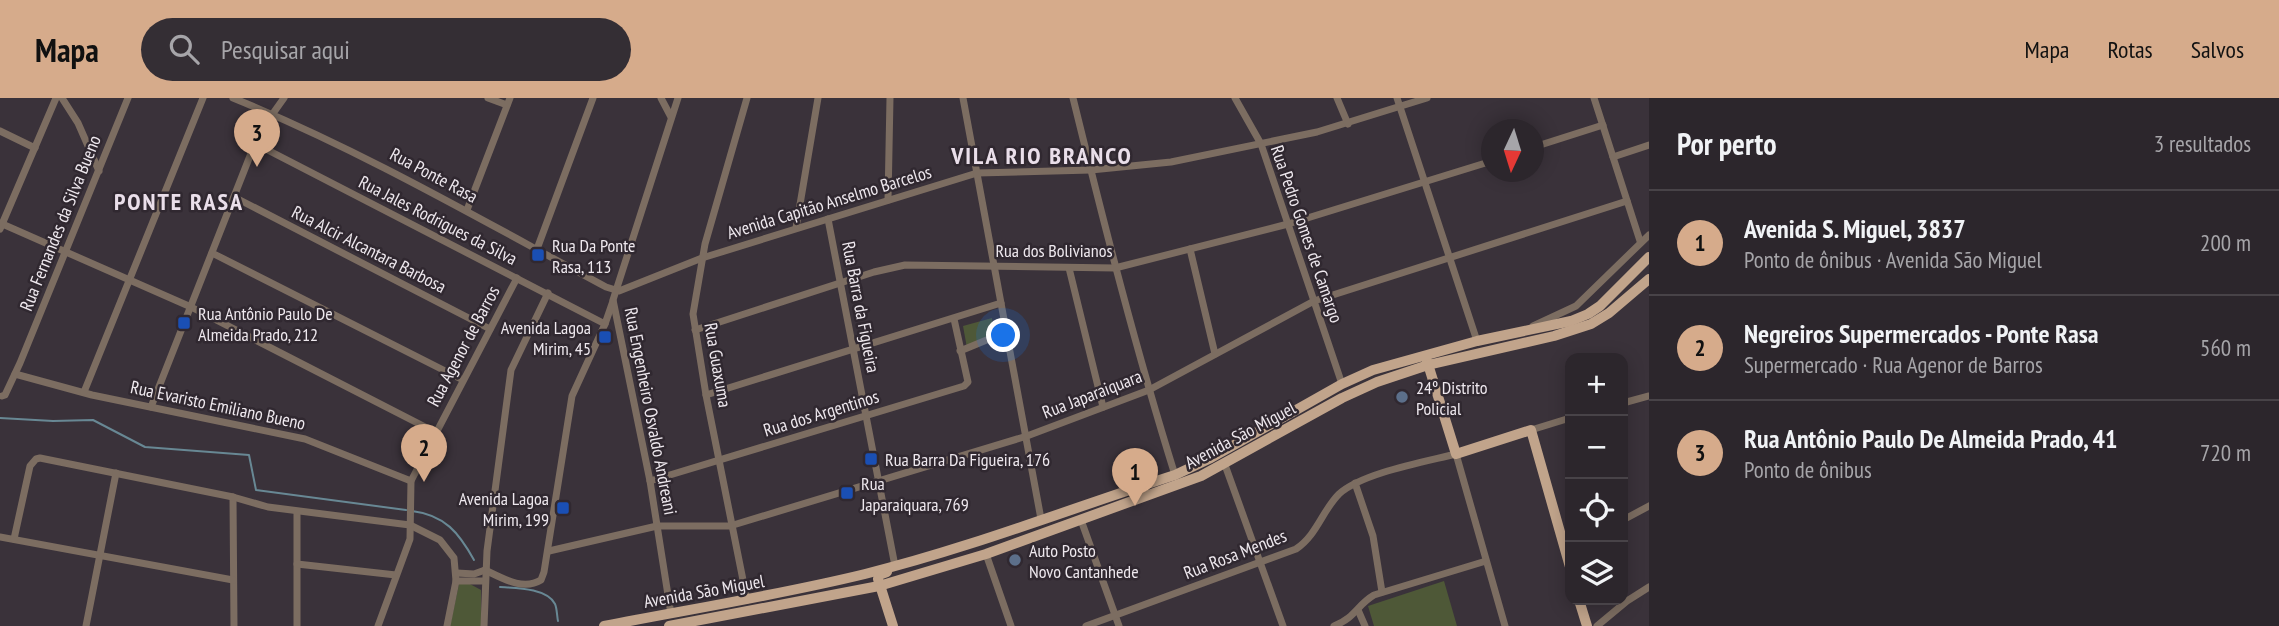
<!DOCTYPE html>
<html lang="pt">
<meta charset="utf-8">
<style>
:root{--surface:#2c262c;--page:#342e34;--text:#f1f3f6;--muted:#a6a5a9;--line:#484348;--accent:#d6ab8b}
body{margin:0;font-family:"PT Sans Narrow",sans-serif;background:var(--page);color:var(--text)}
.controls{position:absolute;right:21px;bottom:21px;display:grid;overflow:hidden;border-radius:14px;box-shadow:0 4px 18px #0003}
.controls button{width:63px;height:63px;display:grid;place-items:center;padding:0;border:0;border-bottom:2px solid var(--line);background:var(--surface);color:var(--text);font:35px sans-serif}
.compass{position:absolute;left:1481px;top:21px;width:63px;height:63px;border-radius:50%;background:var(--surface);box-shadow:0 4px 18px #0003;rotate:184deg}
.you{position:absolute;left:1004px;top:238px;width:24px;height:24px;margin:-18px;border:5px solid #fff;border-radius:50%;background:#1a73e8;box-shadow:0 0 0 10px #1a73e833}
.badge{display:grid;place-items:center;width:46px;height:46px;border-radius:50%;background:var(--accent);color:#111;font-size:23px;font-weight:700}
.pin{position:absolute;translate:-50% -58px;filter:drop-shadow(0 2px 4px #0008)}
.pin::after{content:'';position:absolute;top:37px;width:24px;height:21px;background:inherit;clip-path:polygon(0 0,100% 0,50% 100%)}
.list{margin:0;padding:0;list-style:none}
h2{display:flex;justify-content:space-between;align-items:center;height:91px;margin:0;padding:0 28px;font-size:30px}
h2 small{font-size:23px;font-weight:400;color:var(--muted)}
.list li{display:grid;grid-template-columns:46px 1fr auto;gap:21px;align-items:center;box-sizing:border-box;height:105px;padding:0 28px;border-top:2px solid var(--line)}
.list b{display:block;font-size:26px;white-space:nowrap}
.list p{margin:0;font-size:23px;white-space:nowrap;color:var(--muted)}
.list em{font-size:23px;font-style:normal;color:var(--muted)}
.icon{flex:none;width:38px;height:38px;fill:none;stroke:currentColor;stroke-width:2;stroke-linecap:round;stroke-linejoin:round}
.map{position:relative;flex:none;width:1649px;height:528px;overflow:hidden}
header{display:flex;align-items:center;gap:42px;box-sizing:border-box;height:98px;padding:0 35px;background:var(--accent);color:#111}
header strong{font-size:33px}
nav{display:flex;gap:38px;margin-inline-start:auto;font-size:24px}
.search{width:490px;height:63px;background:var(--page);display:flex;align-items:center;gap:18px;box-sizing:border-box;padding:0 24px;border-radius:38px;color:var(--muted);font-size:26px}
main{display:flex}
aside{flex:1;background:var(--surface)}
.map>svg:first-child{display:block}
.green{fill:#4e5837}
.lines{fill:none;stroke-linecap:round;stroke-linejoin:round}
.stream{stroke:#688894;stroke-width:2}
.minor{stroke:#7c6d61;stroke-width:7}
.major{stroke:#c1a48b;stroke-width:10}
.transit-dot{fill:#1a4fb4;stroke:#302830;stroke-width:2.5}
.service-dot{fill:#5c6f8a;stroke:#302830;stroke-width:2.5}
.labels{text-anchor:middle;dominant-baseline:central;stroke-width:5;stroke-linejoin:round;paint-order:stroke}
.street-label{font-size:18px;fill:#eee8ee;stroke:#302830}
.poi-label{font-size:18px;fill:#eee8ee;stroke:#302830;text-anchor:start}
.district-label{font-size:24px;font-weight:bold;letter-spacing:2px;fill:#eadfea;stroke:#302830}
</style>
<header>
<strong>Mapa</strong>
<div class="search"><svg class="icon" aria-label="search" viewBox="0 0 24 24"><circle cx="10" cy="10" r="6"/><path d="M15 15l6 6"/></svg>Pesquisar aqui</div>
<nav><a>Mapa</a><a>Rotas</a><a>Salvos</a></nav>
</header>
<main>
<div class="map">
<svg width="1649" height="528" viewBox="0 0 1649 528">
<rect width="100%" height="100%" fill="#3a323a"/>
<g class="green">
<polygon points="992,220 994,238 967,250 963,228"/>
<polygon points="1444,483 1457,528 1374,528 1368,508"/>
<polygon points="459,486 470,486 481,492 481,528 450,528"/>
</g>
<g class="lines">
<g class="stream">
<polyline points="0,320 53,323 93,322 145,349 249,357 256,392 406,412"/>
<path d="M412,413C445,417 459,435 474,462"/>
<path d="M500,489C515,490 547,490 555,506C557,510 557,519 558,523"/>
</g>
<g class="minor">
<polyline points="62,0 78,25 99,73"/>
<path d="M233,0C363,53 483,123 606,189L619,193L702,160L977,75L1091,72L1171,64L1317,34L1427,0"/>
<polyline points="488,0 507,7"/>
<polyline points="661,0 671,19"/>
<polyline points="963,0 1041,421"/>
<path d="M1073,0C1104,126 1136,252 1175,377"/>
<polyline points="1235,0 1261,46 1342,286"/>
<polyline points="1337,0 1348,26"/>
<polyline points="1397,0 1477,243"/>
<polyline points="1594,0 1640,143"/>
<polyline points="0,33 35,50"/>
<polyline points="256,46 605,226"/>
<polyline points="1534,49 1603,27"/>
<polyline points="1613,59 1649,47"/>
<polyline points="234,99 490,231"/>
<polyline points="888,102 890,0"/>
<polyline points="467,112 510,0"/>
<polyline points="828,121 895,468"/>
<polyline points="0,125 191,209 435,334"/>
<polyline points="796,130 818,0"/>
<polyline points="0,131 56,0"/>
<polyline points="537,151 593,0"/>
<polyline points="1190,151 1215,256"/>
<polyline points="212,155 463,282"/>
<polyline points="1069,170 1103,309"/>
<polyline points="1533,228 1576,208 1649,137"/>
<polyline points="695,232 874,174 905,167 1115,170 1288,126 1492,63"/>
<polyline points="960,253 1006,234"/>
<polyline points="15,276 92,297 305,341 411,383"/>
<polyline points="84,294 203,0"/>
<polyline points="706,297 1001,205"/>
<polyline points="2,298 5,297 20,265 128,0"/>
<polyline points="1623,305 1649,298"/>
<polyline points="151,309 259,35 284,0"/>
<polyline points="1531,332 1570,320"/>
<polyline points="1225,367 1283,528"/>
<polyline points="650,383 964,288 968,284 954,221"/>
<polyline points="1355,385 1373,438 1382,494"/>
<polyline points="233,399 234,528"/>
<polyline points="297,414 297,528"/>
<polyline points="1081,422 1119,528"/>
<polyline points="1623,422 1649,408"/>
<polyline points="0,439 233,482"/>
<polyline points="14,441 30,368 36,361 40,360 233,399 268,409 410,427 440,442 454,460 456,483 447,528"/>
<polyline points="549,453 657,428 730,428 1027,338 1149,292 1314,203 1627,103"/>
<polyline points="986,456 1011,528"/>
<polyline points="297,466 396,477"/>
<path d="M485,472C502,480 523,493 541,482L544,474L572,298L605,226L613,203"/>
<polyline points="457,475 474,476 485,472"/>
<polyline points="456,483 485,483"/>
<polyline points="747,502 706,297 693,216 705,146 747,0"/>
<polyline points="1358,512 1365,528"/>
<polyline points="671,516 650,383 613,202 678,0"/>
<polyline points="86,528 116,375"/>
<polyline points="378,528 410,441 411,383 517,180"/>
<polyline points="484,528 487,453 511,272 548,195"/>
<path d="M1086,528L1296,451C1317,437 1322,413 1339,396C1362,375 1424,364 1456,356L1505,528"/>
<path d="M1334,528C1356,519 1357,507 1374,497L1486,463"/>
<polyline points="1597,528 1627,503 1649,489"/>
</g>
<g class="major">
<polyline points="1427,263 1456,356 1531,332 1570,469"/>
<polyline points="887,474 879,477 878,481 893,528"/>
<polyline points="1579,502 1587,528"/>
<path d="M604,528C691,511 779,497 865,476C970,450 1072,410 1175,377L1211,360L1342,286L1373,272L1477,243L1571,223L1588,216L1600,208L1649,159"/>
<polyline points="669,528 879,488 986,456 1201,378 1342,300 1377,284 1428,267 1554,238 1591,226 1609,215 1649,181"/>
</g>
</g>
<g class="transit-dot">
<rect x="531" y="150" width="14" height="14" rx="3.5"/>
<rect x="177" y="218" width="14" height="14" rx="3.5"/>
<rect x="598" y="232" width="14" height="14" rx="3.5"/>
<rect x="864" y="354" width="14" height="14" rx="3.5"/>
<rect x="840" y="388" width="14" height="14" rx="3.5"/>
<rect x="556" y="403" width="14" height="14" rx="3.5"/>
</g>
<g class="service-dot">
<circle cx="1402" cy="299" r="7"/>
<circle cx="1015" cy="462" r="7"/>
</g>
<g class="labels">
<g class="street-label">
<text transform="translate(434 77) rotate(28)">Rua Ponte Rasa</text>
<text transform="translate(829 104) rotate(-17)">Avenida Capitão Anselmo Barcelos</text>
<text transform="translate(438 122) rotate(27)">Rua Jales Rodrigues da Silva</text>
<text transform="translate(60 125) rotate(-68)">Rua Fernandes da Silva Bueno</text>
<text transform="translate(1307 136) rotate(71)">Rua Pedro Gomes de Camargo</text>
<text transform="translate(369 151) rotate(27)">Rua Alcir Alcantara Barbosa</text>
<text x="1054" y="152">Rua dos Bolivianos</text>
<text transform="translate(861 209) rotate(79)">Rua Barra da Figueira</text>
<text transform="translate(463 248) rotate(-62)">Rua Agenor de Barros</text>
<text transform="translate(718 267) rotate(80)">Rua Guaxuma</text>
<text transform="translate(1092 296) rotate(-21)">Rua Japaraiquara</text>
<text transform="translate(218 307) rotate(12)">Rua Evaristo Emiliano Bueno</text>
<text transform="translate(651 313) rotate(79)">Rua Engenheiro Osvaldo Andreani</text>
<text transform="translate(821 315) rotate(-17)">Rua dos Argentinos</text>
<text transform="translate(1240 337) rotate(-28)">Avenida São Miguel</text>
<text transform="translate(1235 456) rotate(-21)">Rua Rosa Mendes</text>
<text transform="translate(704 493) rotate(-10)">Avenida São Miguel</text>
</g>
<g class="poi-label">
<text x="552" y="147">Rua Da Ponte<tspan x="552" dy="21">Rasa, 113</tspan></text>
<text x="198" y="215">Rua Antônio Paulo De<tspan x="198" dy="21">Almeida Prado, 212</tspan></text>
<text x="591" y="229" text-anchor="end">Avenida Lagoa<tspan x="591" dy="21">Mirim, 45</tspan></text>
<text x="1416" y="289">24º Distrito<tspan x="1416" dy="21">Policial</tspan></text>
<text x="885" y="361">Rua Barra Da Figueira, 176</text>
<text x="861" y="385">Rua<tspan x="861" dy="21">Japaraiquara, 769</tspan></text>
<text x="549" y="400" text-anchor="end">Avenida Lagoa<tspan x="549" dy="21">Mirim, 199</tspan></text>
<text x="1029" y="452">Auto Posto<tspan x="1029" dy="21">Novo Cantanhede</tspan></text>
</g>
<g class="district-label">
<text x="1042" y="57">VILA RIO BRANCO</text>
<text x="179" y="103">PONTE RASA</text>
</g>
</g>
</svg>
<div class="controls">
<button>+</button>
<button>−</button>
<button><svg class="icon" aria-label="locate" viewBox="0 0 24 24"><circle cx="12" cy="12" r="6"/><path d="M12 2v4M12 18v4M2 12h4M18 12h4"/></svg></button>
<button><svg class="icon" aria-label="layers" viewBox="0 0 24 24"><path d="M12 4l9 5-9 5-9-5zM3 14l9 5 9-5"/></svg></button>
</div>
<svg class="compass" viewBox="-18 -18 36 36"><path d="M0-13l5 13h-10z" fill="#e53935"/><path d="M0 13l5-13h-10z" fill="#a6a5a9"/></svg>
<div class="you"></div>
<div class="pin badge" style="left:1135px;top:408px">1</div>
<div class="pin badge" style="left:424px;top:384px">2</div>
<div class="pin badge" style="left:257px;top:69px">3</div>
</div>
<aside>
<h2>Por perto<small>3 resultados</small></h2>
<ul class="list">
<li><span class="badge">1</span><div><b>Avenida S. Miguel, 3837</b><p>Ponto de ônibus · Avenida São Miguel</p></div><em>200 m</em></li>
<li><span class="badge">2</span><div><b>Negreiros Supermercados - Ponte Rasa</b><p>Supermercado · Rua Agenor de Barros</p></div><em>560 m</em></li>
<li><span class="badge">3</span><div><b>Rua Antônio Paulo De Almeida Prado, 41</b><p>Ponto de ônibus</p></div><em>720 m</em></li>
</ul>
</aside>
</main>
